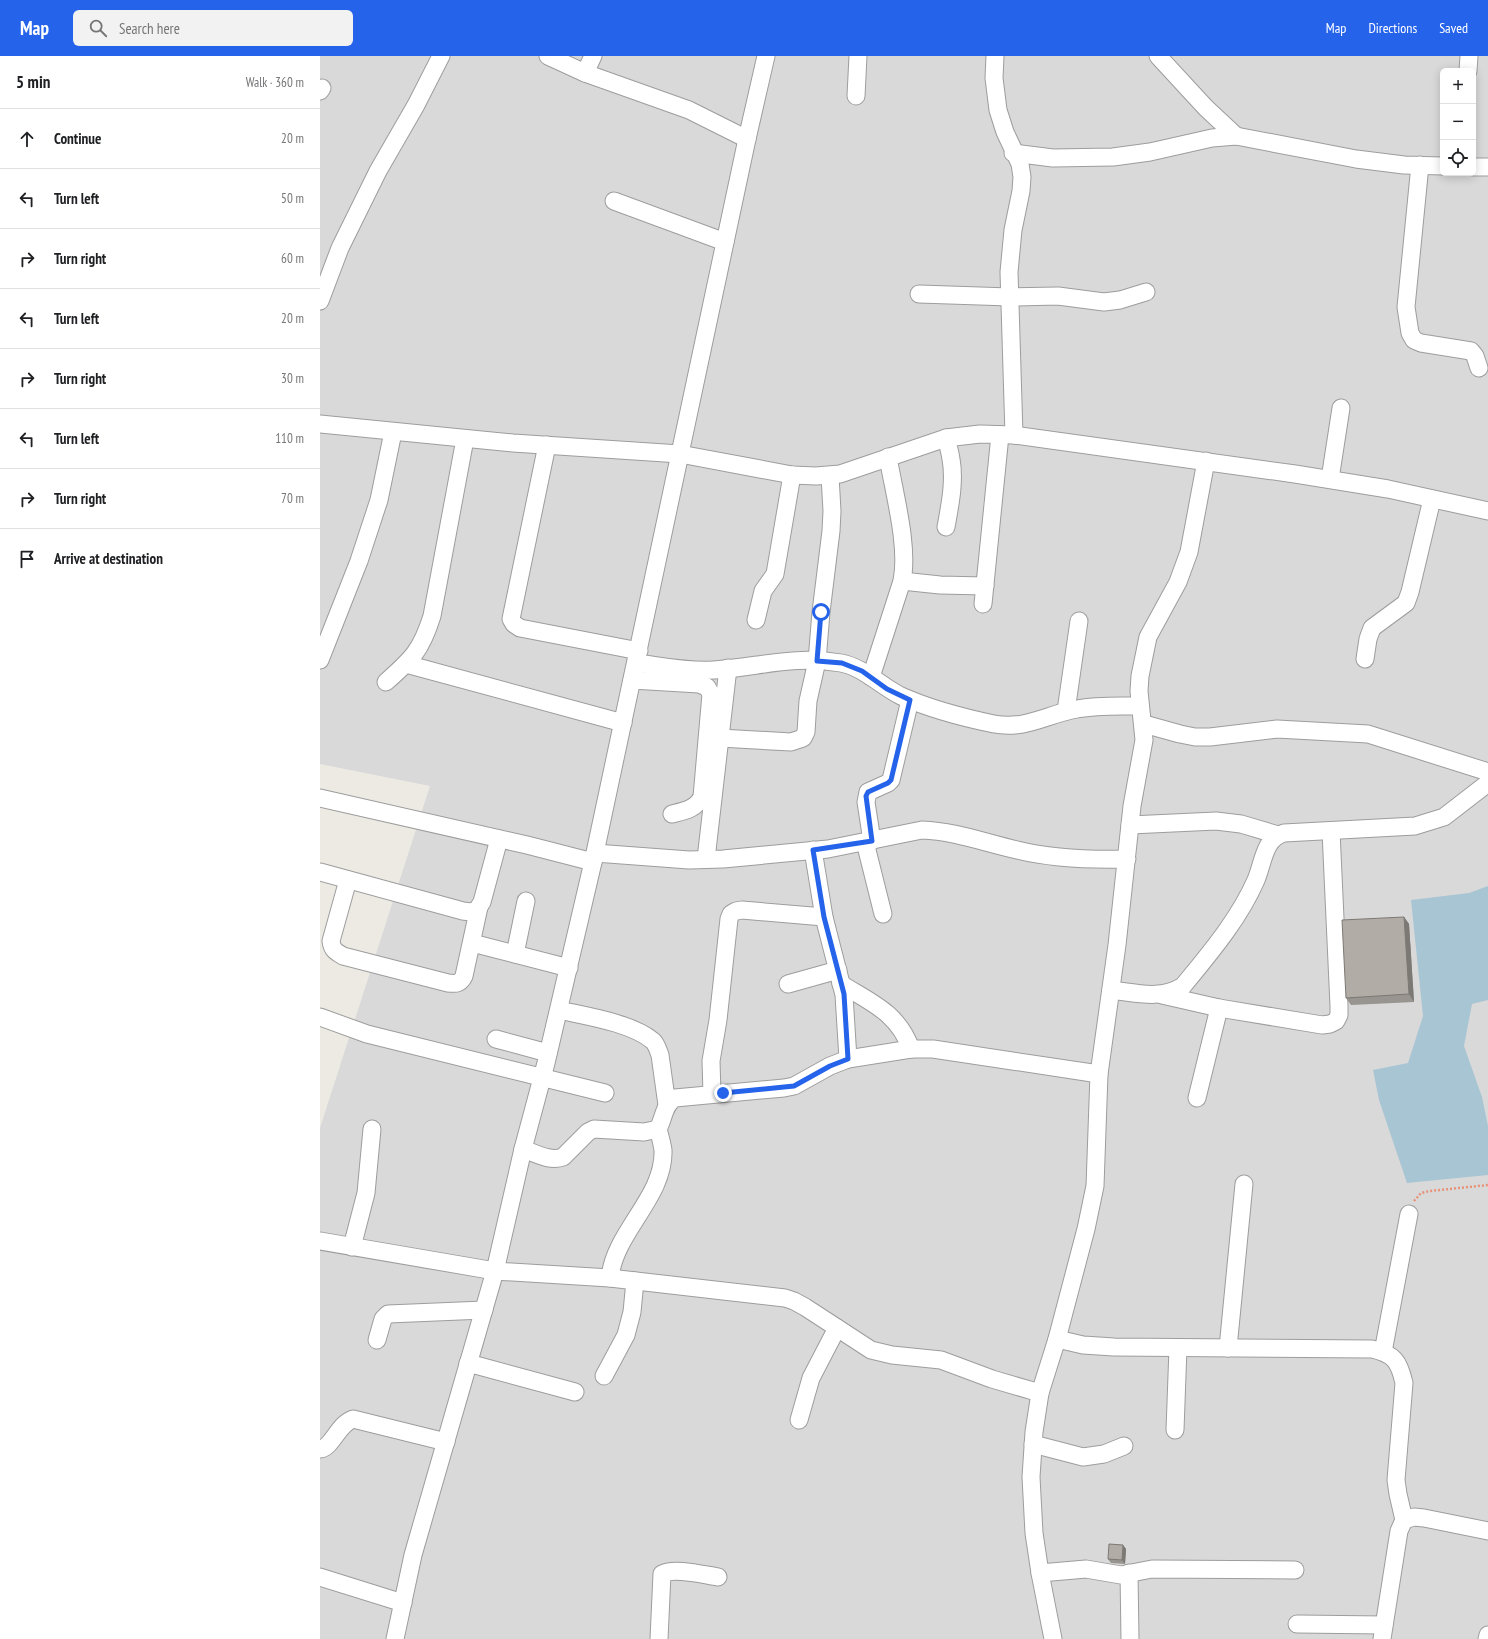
<!DOCTYPE html>
<meta charset="utf-8">
<style>
:root{--surface:#fff;--page:#f2f2f2;--text:#202124;--muted:#757577;--line:#e0e0e0;--accent:#2563eb}
body{margin:0;font-family:"PT Sans Narrow",sans-serif;background:var(--page);color:var(--text)}
.controls{position:absolute;right:12px;top:12px;display:grid;overflow:hidden;border-radius:6px;box-shadow:0 2px 10px #0003}
.controls button{width:36px;height:36px;display:grid;place-items:center;padding:0;border:0;border-bottom:1px solid var(--line);background:var(--surface);color:var(--text);font:20px sans-serif}
.stop{position:absolute;width:12px;height:12px;margin:-9px;border:3px solid #2563eb;border-radius:50%;background:#fff}
.stop.end{background:#2563eb;border-color:#fff;box-shadow:0 1px 4px #0008}
.list{margin:0;padding:0;list-style:none}
h2{display:flex;justify-content:space-between;align-items:center;height:52px;margin:0;padding:0 16px;font-size:17px}
h2 small{font-size:13px;font-weight:400;color:var(--muted)}
.list li{display:grid;grid-template-columns:26px 1fr auto;gap:12px;align-items:center;box-sizing:border-box;height:60px;padding:0 16px;border-top:1px solid var(--line)}
.list b{display:block;font-size:15px;white-space:nowrap}
.list em{font-size:13px;font-style:normal;color:var(--muted)}
.icon{flex:none;width:22px;height:22px;fill:none;stroke:currentColor;stroke-width:2;stroke-linecap:round;stroke-linejoin:round}
.map{position:relative;flex:none;width:1168px;height:1583px;overflow:hidden}
header{display:flex;align-items:center;gap:24px;box-sizing:border-box;height:56px;padding:0 20px;background:var(--accent);color:#fff}
header strong{font-size:19px}
nav{display:flex;gap:22px;margin-inline-start:auto;font-size:14px}
.search{width:280px;height:36px;background:var(--page);display:flex;align-items:center;gap:10px;box-sizing:border-box;padding:0 14px;border-radius:6px;color:var(--muted);font-size:15px}
main{display:flex}
aside{flex:1;background:var(--surface)}
.map>svg:first-child{display:block}
.residential{fill:#dad9d9;fill-rule:evenodd}
.water{fill:#a8c5d4}
.lines{fill:none;stroke-linecap:round;stroke-linejoin:round}
.minor-casing{stroke:#9d9d9d;stroke-width:19}
.path{stroke:#e79278;stroke-width:2.5;stroke-dasharray:2 2;stroke-linecap:butt}
.minor{stroke:#fff;stroke-width:17}
.wall{fill:#98948f}
.shaded-wall{fill:#7c7874}
.building{fill:#b1aca6;stroke:#7c7874}
.route{stroke:#2563eb;stroke-width:5}
</style>
<header>
<strong>Map</strong>
<div class="search"><svg class="icon" aria-label="search" viewBox="0 0 24 24"><circle cx="10" cy="10" r="6"/><path d="M15 15l6 6"/></svg>Search here</div>
<nav><a>Map</a><a>Directions</a><a>Saved</a></nav>
</header>
<main>
<aside>
<h2>5 min<small>Walk · 360 m</small></h2>
<ul class="list">
<li><svg class="icon" aria-label="ahead" viewBox="0 0 24 24"><path d="M12 20V5M6 11l6-6 6 6"/></svg><div><b>Continue</b></div><em>20 m</em></li>
<li><svg class="icon" aria-label="left" viewBox="0 0 24 24"><path d="M17 20v-9H6M10 6l-5 5 5 5"/></svg><div><b>Turn left</b></div><em>50 m</em></li>
<li><svg class="icon" aria-label="right" viewBox="0 0 24 24"><path d="M7 20v-9h11M14 6l5 5-5 5"/></svg><div><b>Turn right</b></div><em>60 m</em></li>
<li><svg class="icon" aria-label="left" viewBox="0 0 24 24"><path d="M17 20v-9H6M10 6l-5 5 5 5"/></svg><div><b>Turn left</b></div><em>20 m</em></li>
<li><svg class="icon" aria-label="right" viewBox="0 0 24 24"><path d="M7 20v-9h11M14 6l5 5-5 5"/></svg><div><b>Turn right</b></div><em>30 m</em></li>
<li><svg class="icon" aria-label="left" viewBox="0 0 24 24"><path d="M17 20v-9H6M10 6l-5 5 5 5"/></svg><div><b>Turn left</b></div><em>110 m</em></li>
<li><svg class="icon" aria-label="right" viewBox="0 0 24 24"><path d="M7 20v-9h11M14 6l5 5-5 5"/></svg><div><b>Turn right</b></div><em>70 m</em></li>
<li><svg class="icon" aria-label="arrive" viewBox="0 0 24 24"><path d="M6 21V4h12l-3 4 3 4H6"/></svg><div><b>Arrive at destination</b></div></li>
</ul>
</aside>
<div class="map">
<svg width="1168" height="1583" viewBox="0 0 1168 1583">
<rect width="100%" height="100%" fill="#eceae3"/>
<path class="residential" d="M0,0H1168V1583H0V1072L110,730L0,708ZM1123,15H1153V117H1123Z"/>
<polygon class="water" points="1168,830 1168,944 1152,948 1144,990 1162,1041 1168,1070 1168,1119 1087,1127 1059,1044 1053,1014 1088,1007 1103,960 1091,844 1149,837"/>
<g class="lines">
<defs>
<g id="minor">
<polyline points="228,0 265,17 369,54 427,83"/>
<polyline points="675,0 674,22 678,54 685,76 700,108 702,121 701,135 693,174 689,216 694,379"/>
<polyline points="838,0 886,52 916,80"/>
<polyline points="1148,15 1149,0"/>
<polyline points="265,17 273,0"/>
<polyline points="0,35 2,32"/>
<polyline points="536,40 538,0"/>
<polyline points="693,97 733,102 793,101 830,96 892,82 916,80 1036,103 1084,109 1123,110"/>
<polyline points="1100,109 1086,251 1090,277 1094,284 1101,287 1151,295 1155,300 1159,312"/>
<polyline points="1153,111 1168,111"/>
<polyline points="294,145 405,186"/>
<polyline points="599,238 690,241 738,240 784,246 800,244 826,236"/>
<polyline points="0,245 20,192 58,115 96,49 121,0"/>
<polyline points="0,368 193,387 360,398 472,419 496,420 520,418 626,382 660,378 694,379 975,418 1068,433 1168,455"/>
<polyline points="227,389 191,563 194,568 200,572 319,595"/>
<polyline points="1010,423 1021,352"/>
<path d="M626,471C630,449 635,425 631,403C630,396 628,389 626,382"/>
<polyline points="582,525 620,529 665,530"/>
<polyline points="663,548 680,379"/>
<polyline points="436,564 443,535 455,518 472,419"/>
<polyline points="1045,603 1048,583 1052,572 1086,547 1090,536 1112,443"/>
<polyline points="0,604 39,505 59,444 73,376"/>
<path d="M316,607C341,610 368,616 394,614C439,611 474,599 521,607C543,611 561,630 581,640C608,652 645,662 674,668C706,674 727,658 757,653C777,649 799,650 820,650"/>
<polyline points="86,608 303,667"/>
<path d="M551,621L582,525C589,490 574,437 568,401"/>
<path d="M312,624L379,628L387,631L391,638L382,741C376,753 364,755 352,758"/>
<path d="M66,626C92,603 101,595 112,560L145,383"/>
<polyline points="746,655 759,565"/>
<polyline points="824,668 860,678 875,681 890,681 957,673 1048,678 1168,716"/>
<polyline points="400,682 471,686 483,682 486,676 488,645 497,605 501,556 511,475 512,455 510,420"/>
<polyline points="0,742 207,789 273,806"/>
<polyline points="810,769 896,765 921,768 958,779"/>
<polyline points="552,785 546,746 548,736 568,727 571,724 590,644"/>
<polyline points="545,786 563,858"/>
<polyline points="493,794 504,861 524,939 528,1003"/>
<path d="M275,797L369,804L403,803L508,793L602,774C634,775 666,787 697,794C734,803 770,804 807,803"/>
<polyline points="386,803 408,612"/>
<polyline points="0,816 143,855 151,856 157,854 162,846 179,783"/>
<path d="M28,824L11,885C12,894 16,896 23,900L128,927C136,928 140,928 144,920L159,851"/>
<polyline points="152,887 249,912"/>
<polyline points="195,898 206,845"/>
<polyline points="468,928 518,914"/>
<path d="M521,928C552,947 578,957 591,993"/>
<path d="M791,934C817,937 841,944 863,930C890,897 919,863 936,824C943,808 944,782 964,777L1095,770L1124,761L1168,727"/>
<polyline points="842,939 899,952 1002,969 1010,968 1016,965 1019,959 1019,950 1011,775"/>
<path d="M239,954C266,960 312,967 333,985C337,989 338,994 340,999L347,1049"/>
<polyline points="0,961 47,978 285,1037"/>
<polyline points="176,983 228,997"/>
<polyline points="392,1038 391,1005 398,964 409,863 411,858 416,855 422,854 504,861"/>
<polyline points="877,1042 899,952"/>
<path d="M203,1093C215,1097 230,1106 243,1101L268,1076L274,1073L324,1076L338,1073C344,1062 344,1048 355,1042L464,1032L474,1030L510,1010L528,1003L591,993H613L779,1018"/>
<polyline points="0,1185 175,1215 290,1222 465,1242 474,1245 485,1251 551,1294 572,1299 621,1304 672,1323 720,1337"/>
<polyline points="32,1191 46,1137 52,1073"/>
<path d="M290,1222C294,1176 345,1141 343,1094C342,1087 340,1080 338,1073"/>
<path d="M737,1283L763,1289L794,1291L1052,1293C1074,1298 1079,1305 1084,1327L1076,1424L1078,1438L1084,1464"/>
<polyline points="57,1284 63,1263 68,1258 164,1254"/>
<polyline points="908,1292 924,1128"/>
<polyline points="1063,1296 1089,1158"/>
<polyline points="148,1307 255,1336"/>
<polyline points="284,1320 306,1279 312,1256 315,1225"/>
<polyline points="479,1364 491,1322 517,1272"/>
<polyline points="855,1374 858,1292"/>
<polyline points="713,1388 763,1401 784,1398 804,1390"/>
<path d="M0,1393C12,1392 18,1368 33,1363L126,1386"/>
<polyline points="720,1517 766,1513 801,1519 832,1513 975,1514"/>
<polyline points="809,1517 810,1583"/>
<polyline points="0,1521 83,1547"/>
<polyline points="977,1568 1064,1569"/>
<polyline points="75,1583 93,1499 175,1215 203,1093 226,1007 273,806 427,83 446,0"/>
<path d="M339,1583L342,1518C354,1511 384,1519 398,1521"/>
<polyline points="733,1583 720,1517 714,1477 711,1421 714,1376 720,1337 737,1283 766,1173 775,1130 779,1018 797,889 812,750 824,684 819,635 820,620 828,581 858,526 869,496 886,405"/>
<polyline points="1062,1583 1079,1475 1084,1464 1094,1461 1104,1462 1168,1475"/>
<polyline points="1167,1583 1168,1579"/>
</g>
</defs>
<use href="#minor" class="minor-casing"/>
<polyline class="path" points="1094,1145 1101,1137 1110,1135 1168,1129"/>
<use href="#minor" class="minor"/>
</g>
<g class="wall">
<polygon points="1084,861 1089,868 1094,946 1031,949 1026,942"/>
<polygon points="803,1489 806,1493 805,1508 791,1507 788,1503"/>
</g>
<g class="shaded-wall">
<polygon points="1084,861 1089,868 1094,946 1089,938"/>
<polygon points="803,1489 806,1493 805,1508 802,1504"/>
</g>
<g class="building">
<polygon points="1084,861 1089,938 1026,942 1022,864"/>
<polygon points="789,1488 803,1489 802,1504 788,1503"/>
</g>
<g class="lines">
<polyline class="route" points="403,1037 474,1030 510,1010 528,1003 524,938 504,861 493,794 552,785 546,740 548,736 568,727 571,724 590,644 567,633 542,615 522,607 497,605 501,556"/>
</g>
</svg>
<div class="controls">
<button>+</button>
<button>−</button>
<button><svg class="icon" aria-label="locate" viewBox="0 0 24 24"><circle cx="12" cy="12" r="6"/><path d="M12 2v4M12 18v4M2 12h4M18 12h4"/></svg></button>
</div>
<div class="stop" style="left:501px;top:556px"></div>
<div class="stop end" style="left:403px;top:1037px"></div>
</div>
</main>
